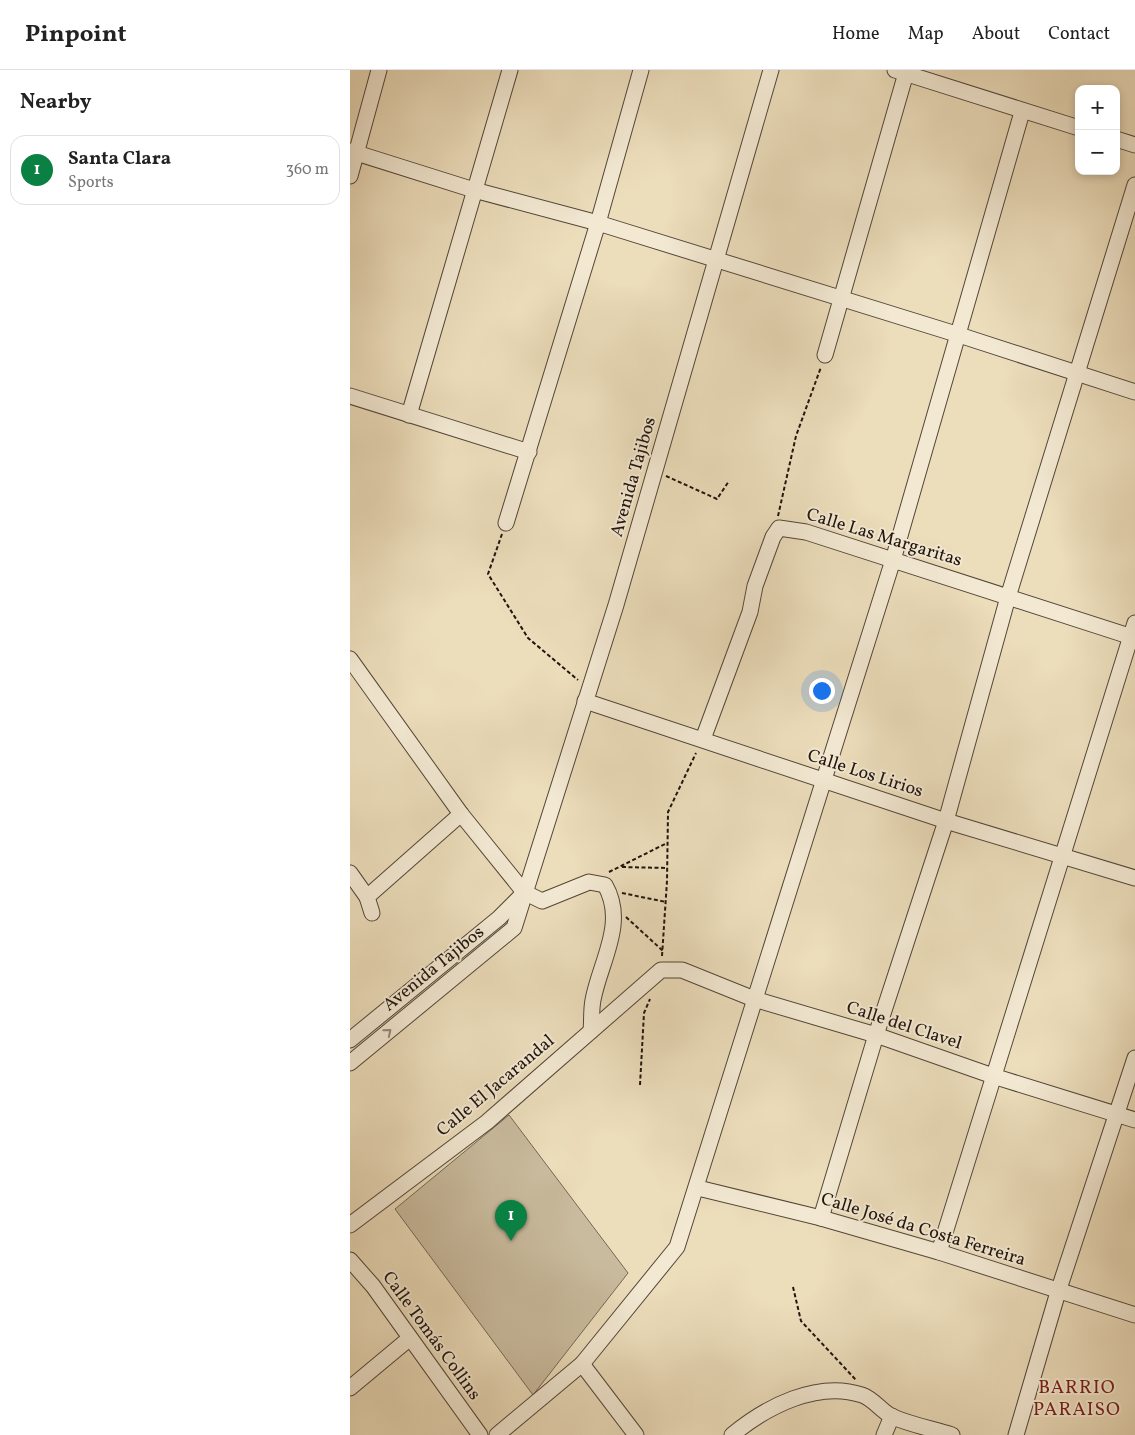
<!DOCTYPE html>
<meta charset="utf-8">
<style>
:root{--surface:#fff;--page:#f2f2f2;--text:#222;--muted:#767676;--line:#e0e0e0;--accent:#0b8043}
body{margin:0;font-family:Vollkorn,serif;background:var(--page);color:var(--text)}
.controls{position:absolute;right:15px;top:15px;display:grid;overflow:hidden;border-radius:10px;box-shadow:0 2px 8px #0003}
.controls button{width:45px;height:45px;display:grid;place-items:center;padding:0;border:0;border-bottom:1px solid var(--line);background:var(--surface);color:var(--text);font:25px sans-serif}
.you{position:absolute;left:471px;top:620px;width:18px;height:18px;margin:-12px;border:4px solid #fff;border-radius:50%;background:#1a73e8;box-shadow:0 0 0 8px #1a73e833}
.badge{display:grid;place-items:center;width:32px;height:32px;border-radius:50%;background:var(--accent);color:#fff;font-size:16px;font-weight:700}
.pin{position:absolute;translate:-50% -41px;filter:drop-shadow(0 1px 2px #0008)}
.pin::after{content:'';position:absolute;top:26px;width:18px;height:15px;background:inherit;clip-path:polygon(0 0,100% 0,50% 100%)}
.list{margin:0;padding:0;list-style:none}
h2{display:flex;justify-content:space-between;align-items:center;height:65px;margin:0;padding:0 20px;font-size:21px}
h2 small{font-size:16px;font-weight:400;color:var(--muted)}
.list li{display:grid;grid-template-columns:32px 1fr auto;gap:15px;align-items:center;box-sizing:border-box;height:70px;margin:0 10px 10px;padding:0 10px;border:1px solid var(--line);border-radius:15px}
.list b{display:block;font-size:19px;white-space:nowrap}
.list p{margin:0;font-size:16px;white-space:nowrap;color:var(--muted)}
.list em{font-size:16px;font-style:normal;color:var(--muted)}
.map{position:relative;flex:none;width:785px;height:1365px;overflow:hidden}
header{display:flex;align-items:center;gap:30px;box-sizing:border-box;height:70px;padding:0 25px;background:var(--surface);border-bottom:1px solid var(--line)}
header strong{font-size:24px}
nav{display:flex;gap:28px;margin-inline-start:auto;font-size:18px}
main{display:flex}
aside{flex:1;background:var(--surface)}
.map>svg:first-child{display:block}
.green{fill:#c9bb9e;stroke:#746856}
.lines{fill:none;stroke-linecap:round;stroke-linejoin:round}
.minor-casing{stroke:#524639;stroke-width:17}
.path{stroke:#1f140e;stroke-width:2;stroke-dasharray:4 2.5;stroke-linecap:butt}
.minor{stroke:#f3e9d3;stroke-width:15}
.oneway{stroke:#94897a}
.labels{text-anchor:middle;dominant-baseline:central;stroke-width:4;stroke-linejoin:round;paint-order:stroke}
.street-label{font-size:18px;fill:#1f140e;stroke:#f3e9d3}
.neighbourhood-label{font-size:19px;letter-spacing:1px;fill:#7a1f14;stroke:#f3e9d3}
</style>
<header>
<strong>Pinpoint</strong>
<nav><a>Home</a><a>Map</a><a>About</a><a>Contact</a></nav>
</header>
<main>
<aside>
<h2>Nearby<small></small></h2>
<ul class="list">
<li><span class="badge">1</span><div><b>Santa Clara</b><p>Sports</p></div><em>360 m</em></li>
</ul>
</aside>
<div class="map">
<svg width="785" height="1365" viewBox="0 0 785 1365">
<rect width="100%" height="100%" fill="#ecddbb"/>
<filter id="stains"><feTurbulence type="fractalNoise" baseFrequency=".004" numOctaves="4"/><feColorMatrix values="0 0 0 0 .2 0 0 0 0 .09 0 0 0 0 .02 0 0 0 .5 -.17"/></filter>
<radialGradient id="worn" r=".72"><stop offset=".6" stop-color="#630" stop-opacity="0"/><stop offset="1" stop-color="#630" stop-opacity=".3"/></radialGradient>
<polygon class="green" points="159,1045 278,1203 183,1325 45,1139"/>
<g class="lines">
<defs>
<g id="minor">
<polyline points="545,0 729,58"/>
<polyline points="766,69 785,75"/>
<polyline points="0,81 124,120 248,153 606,264 785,322"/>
<polyline points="0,106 29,0"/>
<polyline points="475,285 556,3"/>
<polyline points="0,326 179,382"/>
<polyline points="59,345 160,0"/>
<polyline points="156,453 248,153 291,0"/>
<path d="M0,589L111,744L174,822L192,831L239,812L255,815C277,853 250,892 243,930C241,940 242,951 241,961"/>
<polyline points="235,631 596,751 785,808"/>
<polyline points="353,669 400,542 405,516 423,467 429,458 456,462 785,568"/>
<polyline points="0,803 17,827"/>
<polyline points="22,843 17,827 111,744"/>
<polyline points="0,970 149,848 173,824"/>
<polyline points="0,993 164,858 266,535 421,0"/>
<polyline points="348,1118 471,1148 589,1182 785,1245"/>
<polyline points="471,1148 526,965 596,751 658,527 785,115"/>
<polyline points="0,1155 137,1052 311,900 332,900 404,929 526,965 643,1006 785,1050"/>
<polyline points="589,1182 785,553"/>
<polyline points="0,1190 23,1216 130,1365"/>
<polyline points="232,1294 286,1365"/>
<polyline points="0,1318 60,1268"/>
<polyline points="147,1365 232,1294 327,1177 543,490 672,42"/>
<path d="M382,1365C416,1337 467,1310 512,1325C524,1329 532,1342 543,1347C562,1355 583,1359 602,1365"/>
<polyline points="534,1365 542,1346"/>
<polyline points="666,1365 708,1222 785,988"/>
</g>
</defs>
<use href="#minor" class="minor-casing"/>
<g class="path">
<polyline points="316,406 367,429 379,411"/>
<polyline points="428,446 446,366 471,297"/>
<polyline points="152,464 138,504 178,568 228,610"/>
<polyline points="272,797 317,798"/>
<polyline points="259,802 317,773"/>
<polyline points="272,823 316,832"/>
<polyline points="276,847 313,881"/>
<polyline points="312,886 317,811 318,742 346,683"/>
<polyline points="290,1015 294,943 300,929"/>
<polyline points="443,1217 451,1251 506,1310"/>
</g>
<use href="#minor" class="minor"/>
</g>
<defs><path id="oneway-chevron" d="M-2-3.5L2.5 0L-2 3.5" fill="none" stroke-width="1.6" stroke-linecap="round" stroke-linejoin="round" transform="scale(1.25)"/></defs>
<use class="oneway" href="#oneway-chevron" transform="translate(38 962) rotate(-39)"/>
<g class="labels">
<g class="street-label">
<text transform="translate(284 407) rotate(-74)">Avenida Tajibos</text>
<text transform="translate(534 468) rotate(17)">Calle Las Margaritas</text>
<text transform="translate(515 704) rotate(18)">Calle Los Lirios</text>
<text transform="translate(84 899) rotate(-39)">Avenida Tajibos</text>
<text transform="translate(554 956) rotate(18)">Calle del Clavel</text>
<text transform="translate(146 1016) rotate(-40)">Calle El Jacarandal</text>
<text transform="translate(573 1160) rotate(17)">Calle José da Costa Ferreira</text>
<text transform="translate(81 1266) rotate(54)">Calle Tomás Collins</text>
</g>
<g class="neighbourhood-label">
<text x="727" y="1318">BARRIO<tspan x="727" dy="22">PARAISO</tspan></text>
</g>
</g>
<rect width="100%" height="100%" filter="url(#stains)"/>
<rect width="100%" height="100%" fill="url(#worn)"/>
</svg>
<div class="controls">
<button>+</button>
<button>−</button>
</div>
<div class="you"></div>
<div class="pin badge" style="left:161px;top:1171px">1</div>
</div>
</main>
